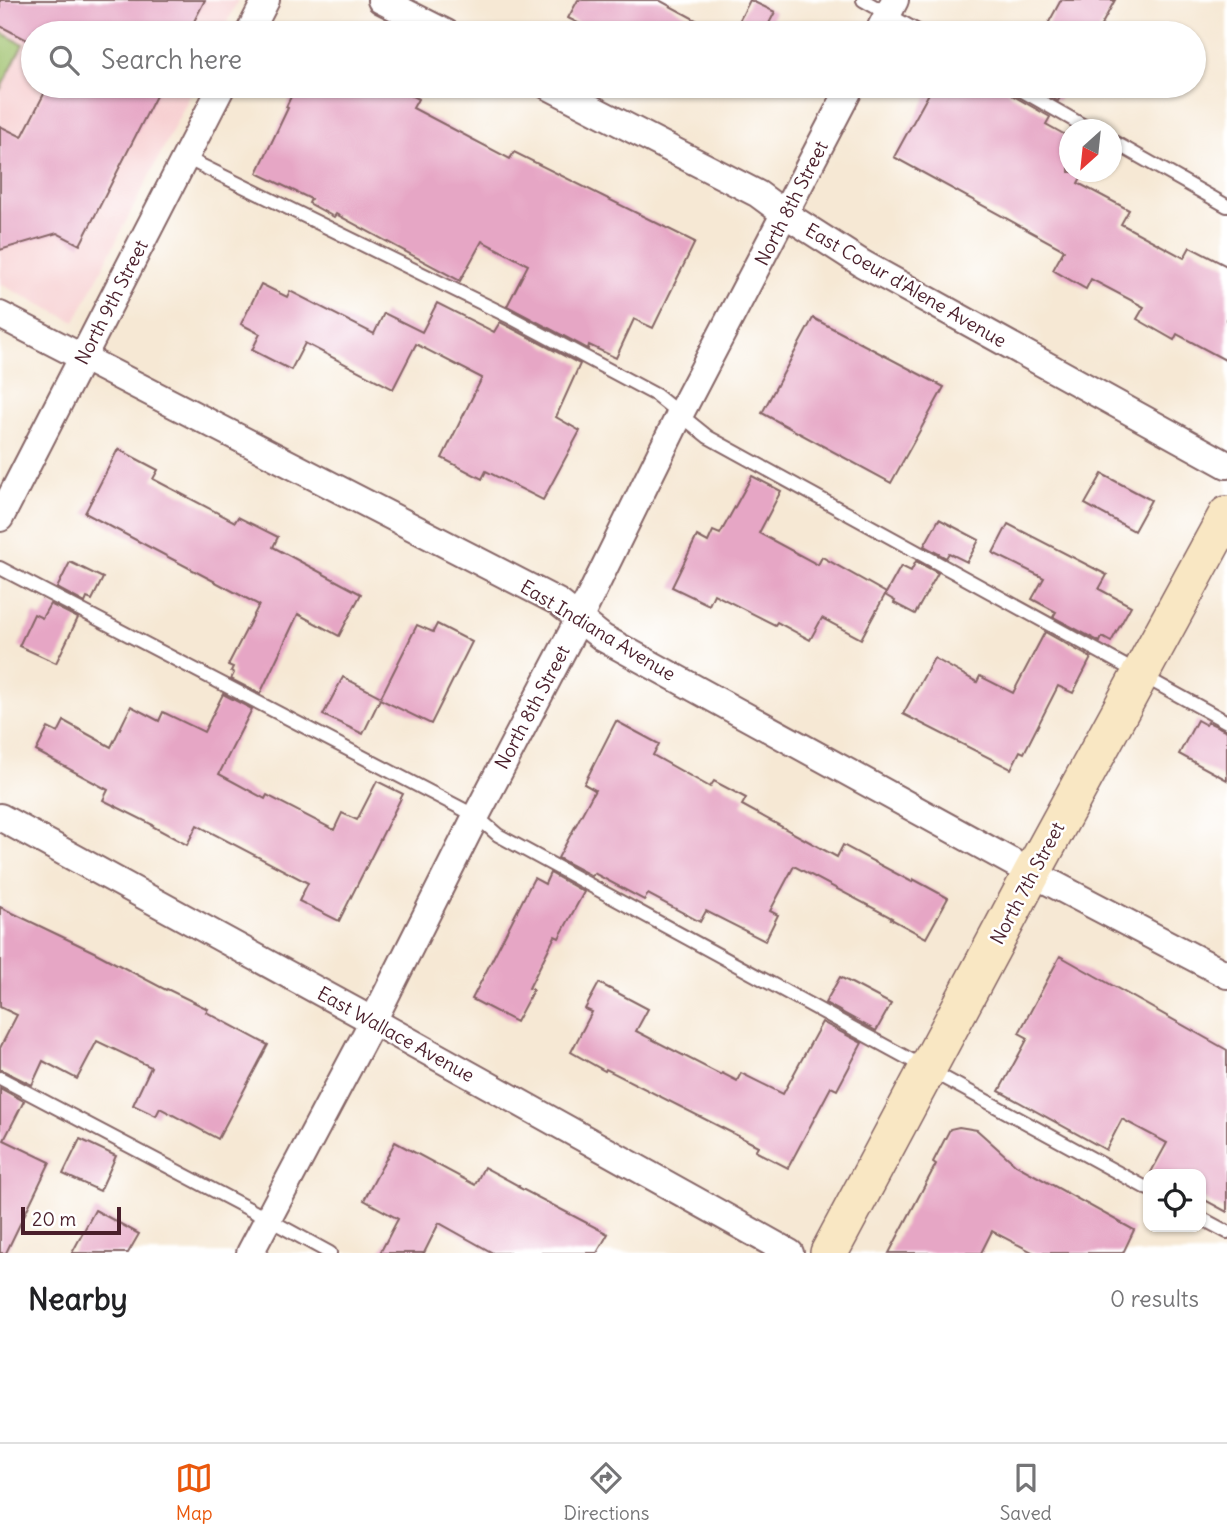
<!DOCTYPE html>
<style>
:root{--surface:#fff;--page:#f6f6f6;--text:#202124;--muted:#757577;--line:#e0e0e0;--accent:#ea580c}
body{margin:0;font-family:Delius,sans-serif;background:var(--page);color:var(--text)}
.controls{position:absolute;right:21px;bottom:21px;display:grid;overflow:hidden;border-radius:14px;box-shadow:0 2px 5px #0004}
.controls button{width:63px;height:63px;display:grid;place-items:center;padding:0;border:0;border-bottom:2px solid var(--line);background:var(--surface);color:var(--text);font:35px sans-serif}
.compass{position:absolute;left:1059px;top:119px;width:63px;height:63px;border-radius:50%;background:var(--surface);box-shadow:0 2px 5px #0004;rotate:207deg}
.scale{position:absolute;left:21px;bottom:18px;width:100px;box-sizing:border-box;padding-left:7px;border:4px solid #4a1f2b;border-top:0;font-size:19px;line-height:24px;white-space:nowrap;color:#4a1f2b;-webkit-text-stroke:5px #fff;paint-order:stroke}
.list{margin:0;padding:0;list-style:none}
h2{display:flex;justify-content:space-between;align-items:center;height:91px;margin:0;padding:0 28px;font-size:30px}
h2 small{font-size:23px;font-weight:400;color:var(--muted)}
.icon{flex:none;width:38px;height:38px;fill:none;stroke:currentColor;stroke-width:2;stroke-linecap:round;stroke-linejoin:round}
.map{position:relative;flex:none;width:1227px;height:1253px;overflow:hidden}
.search{position:absolute;background:var(--surface);box-shadow:0 2px 5px #0004;left:21px;right:21px;top:21px;height:77px;display:flex;align-items:center;gap:18px;box-sizing:border-box;padding:0 24px;border-radius:38px;color:var(--muted);font-size:26px}
.sheet{height:189px;background:var(--surface)}
nav{display:flex;justify-content:space-around;align-items:center;box-sizing:border-box;height:98px;border-top:2px solid var(--line);background:var(--surface);font-size:19px;color:var(--muted)}
nav a{display:grid;justify-items:center;gap:4px}
nav .on{color:var(--accent)}
.map>svg:first-child{display:block}
.built{fill:#f7cfd0}
.green{fill:#9dc06a;stroke:#74704a;stroke-width:2}
.building{fill:#e6a6c5}
.lines{fill:none;stroke-linecap:round;stroke-linejoin:round}
.lane-casing{stroke:#866566;stroke-width:16}
.street-casing{stroke:#866566;stroke-width:30}
.secondary-casing{stroke:#866566;stroke-width:40}
.lane{stroke:#fff;stroke-width:12}
.street{stroke:#fff;stroke-width:26}
.secondary{stroke:#f9e7c3;stroke-width:37}
.labels{text-anchor:middle;dominant-baseline:central;stroke-width:5;stroke-linejoin:round;paint-order:stroke}
.street-label{font-size:19px;fill:#4a1f2b;stroke:#fff}
</style>
<div class="map">
<svg width="1227" height="1253" viewBox="0 0 1227 1253">
<rect width="100%" height="100%" fill="#fff"/>
<filter id="ink" filterUnits="userSpaceOnUse"><feTurbulence type="fractalNoise" baseFrequency=".0143" numOctaves="2"/><feDisplacementMap in="SourceGraphic" scale="14" xChannelSelector="R" yChannelSelector="G"/><feConvolveMatrix kernelMatrix="1 2 1 2 8 2 1 2 1" color-interpolation-filters="sRGB"/></filter>
<filter id="wash" filterUnits="userSpaceOnUse"><feTurbulence type="fractalNoise" baseFrequency=".00686" numOctaves="4" result="noise"/><feDisplacementMap in="SourceGraphic" scale="28" xChannelSelector="R" yChannelSelector="G"/><feGaussianBlur stdDeviation="1.57" result="paint"/><feColorMatrix in="noise" values="0 0 0 0 0 0 0 0 0 0 0 0 0 0 0 0 0 1.4 0 .05"/><feComposite in="paint" operator="in"/></filter>
<g filter="url(#wash)">
<rect width="100%" height="100%" fill="#f6e8d4"/>
<polygon class="built" points="0,0 238,0 222,33 33,33 33,86 195,86 75,322 0,284"/>
<polygon class="green" points="0,32 23,44 0,90"/>
<g id="blocks">
<g class="building">
<polygon points="0,0 205,0 188,33 33,33 33,43 0,26"/>
<polygon points="578,0 659,0 720,33 598,33 568,18"/>
<polygon points="750,0 775,12 764,33 733,33"/>
<polygon points="1061,0 1115,0 1097,33 1043,33"/>
<polygon points="48,86 161,86 80,245 57,233 0,250 0,126 22,137"/>
<polygon points="296,86 393,86 418,99 413,108 510,159 514,152 695,242 653,328 634,319 616,358 589,345 588,349 507,306 528,265 482,241 460,281 336,214 334,217 309,203 311,199 257,173 288,108 286,107"/>
<polygon points="933,86 1005,86 1010,94 1050,117 1046,124 1069,137 1069,172 1084,172 1078,183 1129,210 1121,224 1184,258 1190,247 1227,266 1227,361 1177,334 1174,340 1137,319 1144,307 1091,279 1086,289 1053,270 1064,250 894,157"/>
<polygon points="1031,86 1067,86 1058,101"/>
<polygon points="261,284 287,297 290,291 374,334 384,313 422,332 437,303 494,332 500,322 580,364 556,417 580,431 543,500 486,471 482,479 442,458 482,378 416,344 393,389 305,343 291,370 252,350 260,334 241,324"/>
<polygon points="813,318 944,387 891,483 762,413"/>
<polygon points="118,449 158,470 153,479 235,522 238,517 278,537 273,547 361,594 339,636 298,614 260,694 231,679 234,673 231,671 233,667 228,665 259,605 85,513"/>
<polygon points="1102,474 1151,500 1134,531 1085,504"/>
<polygon points="752,476 781,491 759,533 818,565 822,557 886,593 861,639 822,618 810,640 777,622 775,625 714,594 709,605 672,587 697,536 708,542 713,531 720,534"/>
<polygon points="939,519 979,540 967,562 949,553 946,558 924,546"/>
<polygon points="1008,524 1107,575 1099,589 1131,606 1111,642 1102,637 1100,642 1053,617 1056,612 1032,599 1044,578 993,553"/>
<polygon points="916,561 938,573 915,614 894,603 895,601 885,595 901,566 911,571"/>
<polygon points="70,562 103,578 92,600 87,598 85,603 57,588"/>
<polygon points="50,604 78,618 56,663 19,646 34,614 42,618"/>
<polygon points="437,624 472,642 431,724 380,699 363,734 323,715 343,677 381,697 417,625 433,632"/>
<polygon points="1045,632 1091,658 1073,693 1058,686 1024,753 1020,751 1011,769 903,714 934,658 977,682 980,676 1013,693"/>
<polygon points="223,694 252,709 219,774 265,799 267,795 334,830 342,813 357,820 377,781 403,794 339,921 299,901 308,883 197,825 187,845 152,826 153,825 103,800 108,790 36,751 48,728 58,733 64,721 111,747 131,706 159,721 163,712 204,732"/>
<polygon points="1197,720 1206,725 1208,722 1227,731 1227,780 1179,754"/>
<polygon points="616,721 659,744 653,755 710,787 714,781 746,798 742,805 837,857 843,845 912,882 913,879 948,898 926,938 891,919 892,918 794,866 770,911 778,915 765,941 706,911 700,922 648,894 644,900 594,873 592,876 558,858 595,790 584,784"/>
<polygon points="550,873 584,892 559,938 555,936 529,988 533,990 516,1022 472,999 534,878 545,884"/>
<polygon points="0,907 94,952 166,990 167,989 208,1009 206,1012 268,1045 218,1139 160,1108 156,1116 133,1105 151,1067 97,1041 77,1079 43,1061 32,1085 0,1069 0,1048 17,1015 0,1007"/>
<polygon points="1060,956 1227,1050 1227,1212 1201,1198 1201,1174 1150,1174 1167,1143 1122,1119 1106,1150 999,1091 1028,1038 1019,1033"/>
<polygon points="840,977 891,1004 876,1031 825,1003"/>
<polygon points="599,983 648,1009 636,1031 721,1075 722,1073 737,1081 741,1073 783,1094 822,1022 862,1043 837,1090 831,1087 788,1168 755,1151 758,1146 606,1069 605,1071 571,1052 592,1012 585,1009"/>
<polygon points="0,1088 24,1101 4,1140 50,1162 6,1253 0,1253"/>
<polygon points="959,1127 977,1130 1016,1165 1134,1230 1123,1253 1034,1253 992,1231 981,1253 889,1253 936,1164 933,1162 950,1129"/>
<polygon points="80,1139 116,1156 100,1191 63,1174"/>
<polygon points="395,1142 475,1185 484,1167 519,1186 518,1187 608,1234 597,1253 493,1253 439,1223 424,1253 380,1253 398,1219 364,1200"/>
<polygon points="95,1210 139,1234 128,1253 72,1253"/>
</g>
</g>
</g>
<g filter="url(#ink)">
<use href="#blocks" fill-opacity="0" stroke="#866566" stroke-width="2"/>
<g class="lines">
<defs>
<g id="lane">
<polyline points="863,0 921,33"/>
<polyline points="1014,86 1091,130"/>
<polyline points="1112,141 1227,206"/>
<polyline points="184,157 508,316 656,395 708,437 1227,722"/>
<polyline points="0,568 476,816 498,835 1148,1189"/>
<polyline points="0,1078 268,1219 330,1253"/>
<polyline points="1201,1218 1227,1232"/>
</g>
<g id="street">
<polyline points="381,0 446,33"/>
<polyline points="249,33 266,0"/>
<polyline points="878,33 895,0"/>
<polyline points="548,86 758,194 785,214 863,264 1227,465"/>
<polyline points="0,315 558,602 603,638 1032,873 1227,975"/>
<polyline points="0,518 222,86"/>
<polyline points="0,817 373,1021 790,1253"/>
<polyline points="250,1253 373,1021 476,816 579,619 680,414 851,86"/>
</g>
<polyline id="secondary" points="829,1253 1032,873 1227,515"/>
</defs>
<use href="#lane" class="lane-casing"/>
<use href="#street" class="street-casing"/>
<use href="#secondary" class="secondary-casing"/>
<use href="#lane" class="lane"/>
<use href="#street" class="street"/>
<use href="#secondary" class="secondary"/>
</g>
</g>
<g class="labels">
<g class="street-label">
<text transform="translate(791 203) rotate(-63)">North 8th Street</text>
<text transform="translate(906 285) rotate(30)">East Coeur d'Alene Avenue</text>
<text transform="translate(111 302) rotate(-63)">North 9th Street</text>
<text transform="translate(598 630) rotate(31)">East Indiana Avenue</text>
<text transform="translate(532 707) rotate(-62)">North 8th Street</text>
<text transform="translate(1027 883) rotate(-62)">North 7th Street</text>
<text transform="translate(396 1034) rotate(29)">East Wallace Avenue</text>
</g>
</g>
</svg>
<div class="controls">
<button><svg class="icon" aria-label="locate" viewBox="0 0 24 24"><circle cx="12" cy="12" r="6"/><path d="M12 2v4M12 18v4M2 12h4M18 12h4"/></svg></button>
</div>
<svg class="compass" viewBox="-18 -18 36 36"><path d="M0-13l5 13h-10z" fill="#e53935"/><path d="M0 13l5-13h-10z" fill="#757577"/></svg>
<div class="scale">20 m</div>
<div class="search"><svg class="icon" aria-label="search" viewBox="0 0 24 24"><circle cx="10" cy="10" r="6"/><path d="M15 15l6 6"/></svg>Search here</div>
</div>
<section class="sheet">
<h2>Nearby<small>0 results</small></h2>
<ul class="list">
</ul>
</section>
<nav>
<a class="on"><svg class="icon" aria-label="map" viewBox="0 0 24 24"><path d="M3 6l6-2 6 2 6-2v14l-6 2-6-2-6 2zM9 4v14M15 6v14"/></svg>Map</a>
<a><svg class="icon" aria-label="directions" viewBox="0 0 24 24"><path d="M12 3l9 9-9 9-9-9zM9 14v-3h6M13 9l2 2-2 2"/></svg>Directions</a>
<a><svg class="icon" aria-label="saved" viewBox="0 0 24 24"><path d="M7 4h10v16l-5-4-5 4z"/></svg>Saved</a>
</nav>
